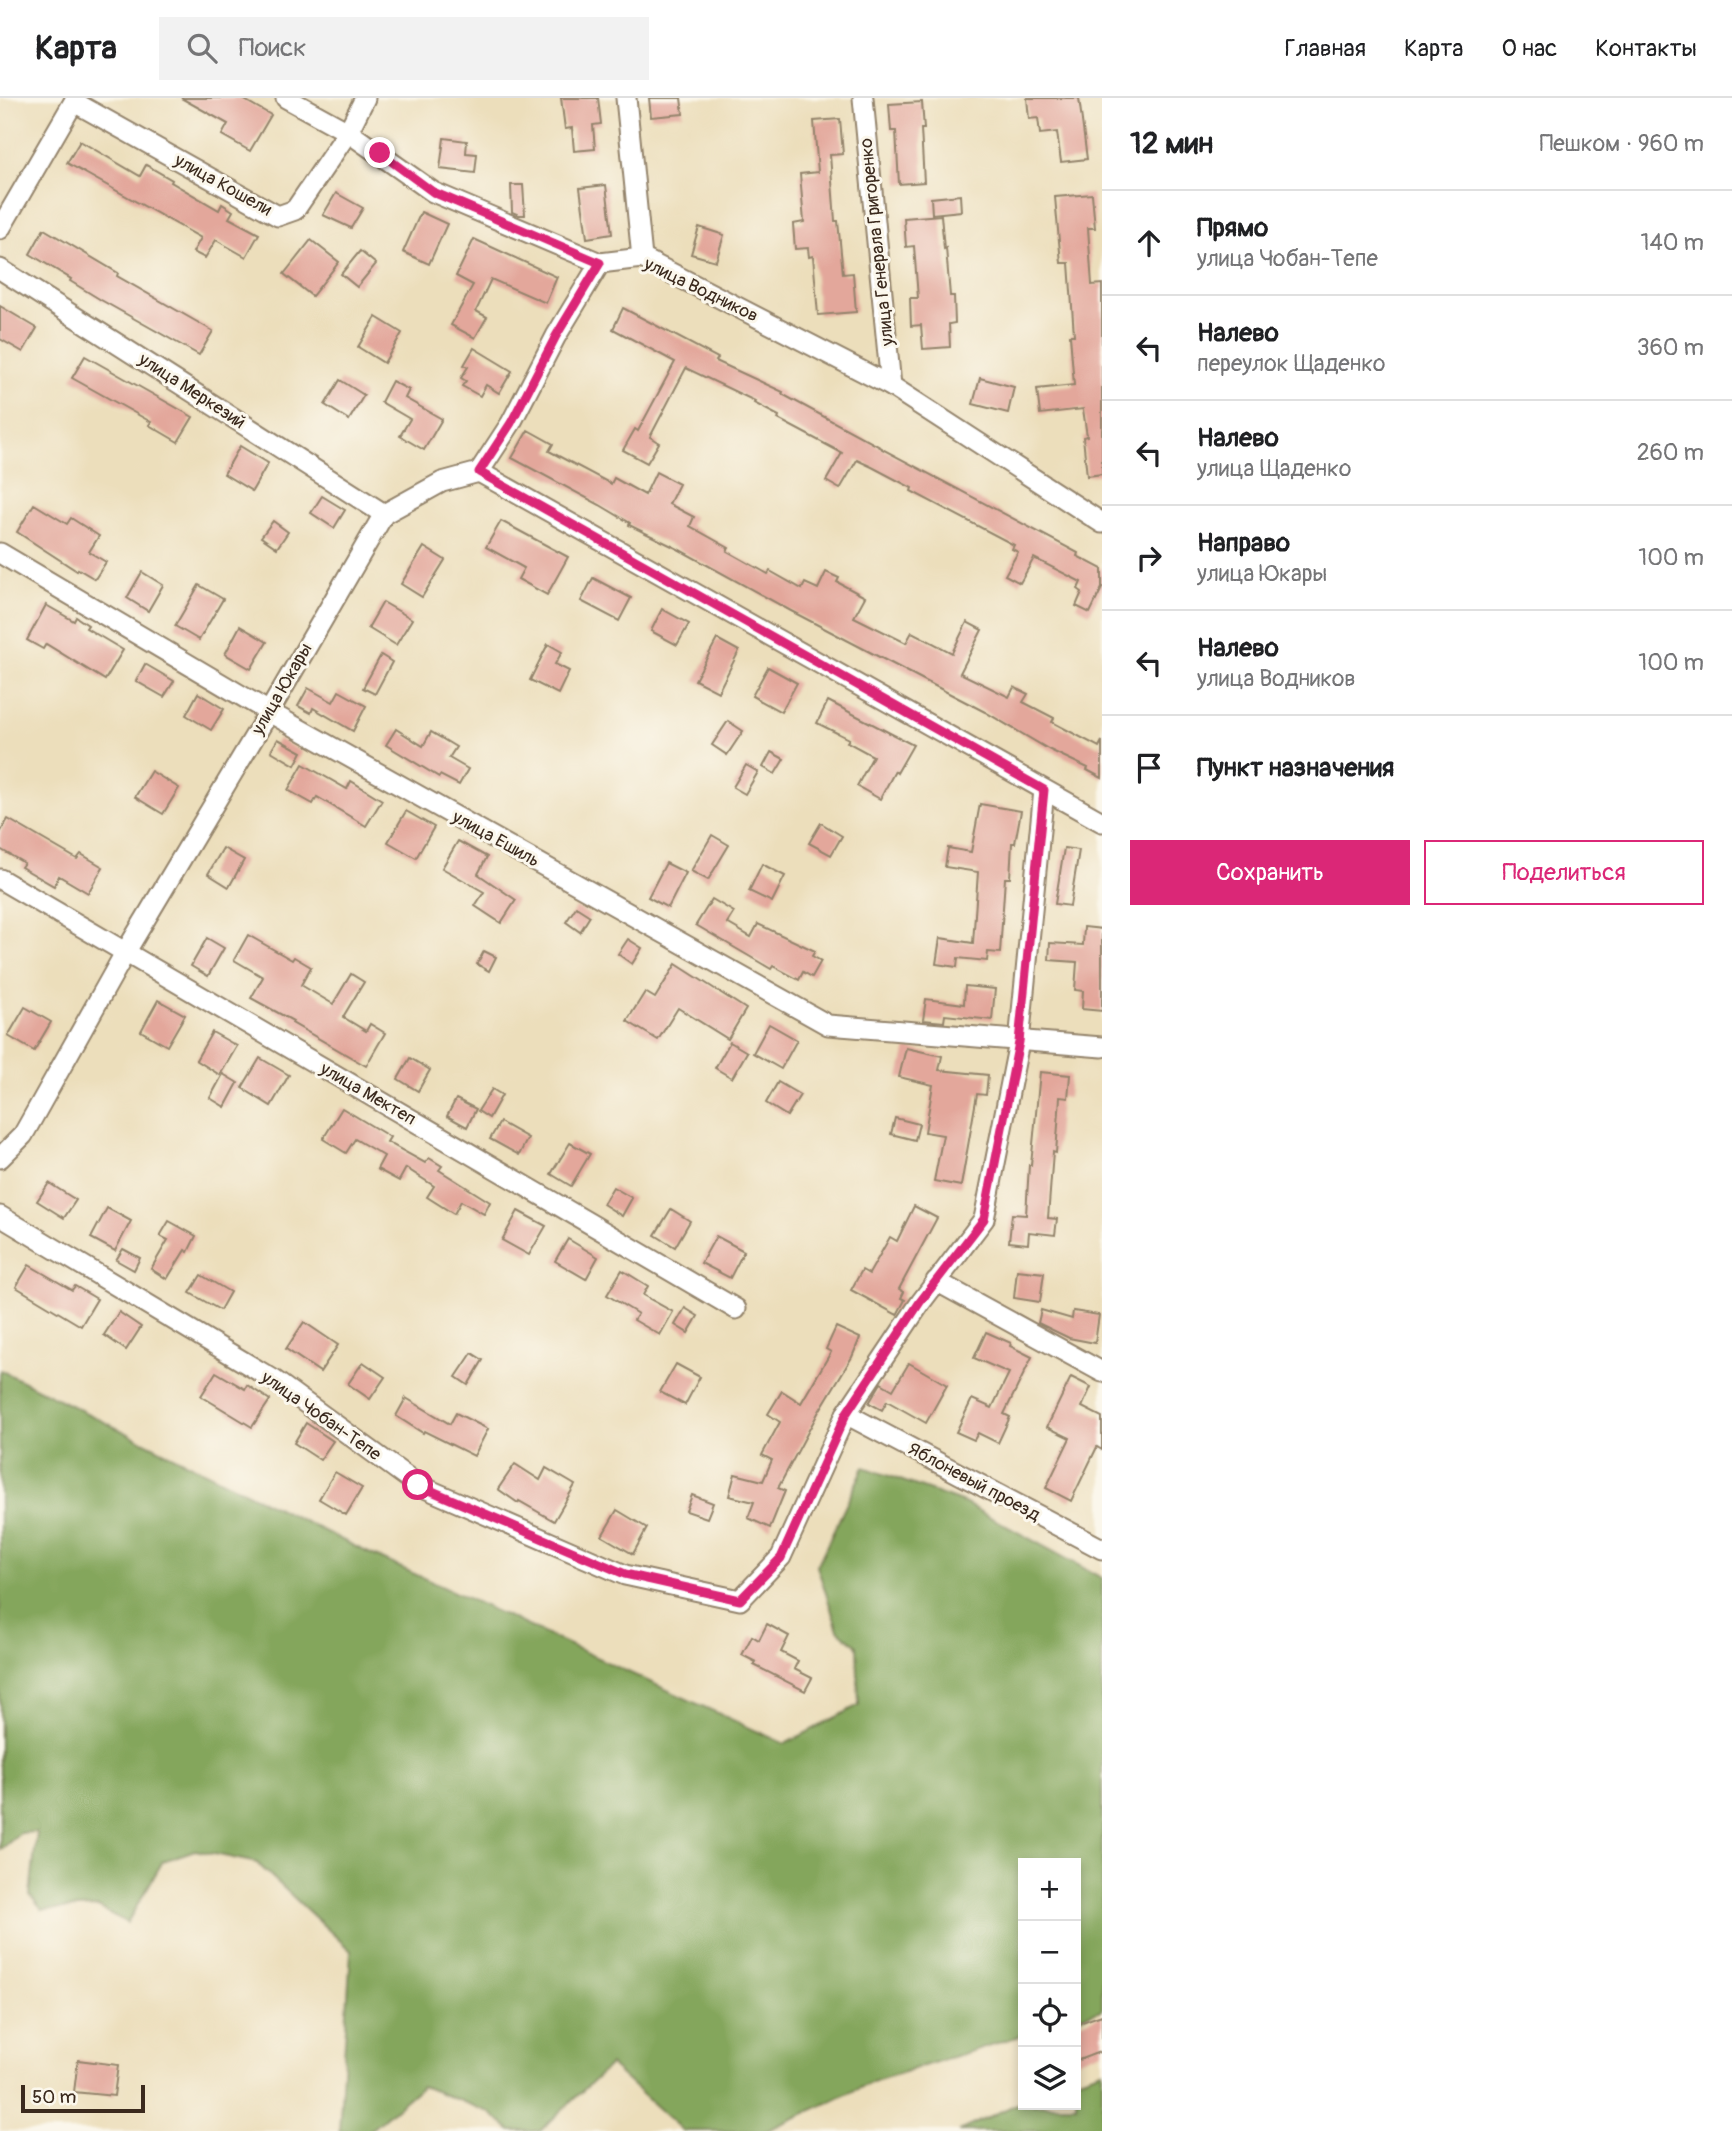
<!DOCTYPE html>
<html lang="ru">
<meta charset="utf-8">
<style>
:root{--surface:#fff;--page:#f2f2f2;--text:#202124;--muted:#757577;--line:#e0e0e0;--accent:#db2777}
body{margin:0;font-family:Pangolin,sans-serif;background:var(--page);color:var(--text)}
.controls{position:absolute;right:21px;bottom:21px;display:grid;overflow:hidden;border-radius:0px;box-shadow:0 4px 10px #0003}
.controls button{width:63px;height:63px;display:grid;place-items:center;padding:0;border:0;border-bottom:2px solid var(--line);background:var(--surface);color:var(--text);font:35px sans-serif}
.scale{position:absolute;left:21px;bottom:18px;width:124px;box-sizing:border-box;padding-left:7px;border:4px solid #3b2a1e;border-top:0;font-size:19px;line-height:24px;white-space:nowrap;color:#3b2a1e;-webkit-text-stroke:5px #fbf7ec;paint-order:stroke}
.stop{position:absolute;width:21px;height:21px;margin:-16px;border:5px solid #db2777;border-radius:50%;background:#fff}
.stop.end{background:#db2777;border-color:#fff;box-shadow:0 2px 7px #0008}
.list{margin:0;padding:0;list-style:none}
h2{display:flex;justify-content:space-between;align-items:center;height:91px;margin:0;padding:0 28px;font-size:30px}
h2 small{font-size:23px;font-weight:400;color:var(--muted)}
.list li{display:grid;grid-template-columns:46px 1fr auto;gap:21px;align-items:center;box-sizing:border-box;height:105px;padding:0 28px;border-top:2px solid var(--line)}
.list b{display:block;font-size:26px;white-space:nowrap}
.list p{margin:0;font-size:23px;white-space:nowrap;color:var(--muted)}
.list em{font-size:23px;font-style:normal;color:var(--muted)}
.actions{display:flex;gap:14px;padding:21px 28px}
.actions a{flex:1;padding:16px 0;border:2px solid var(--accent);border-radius:0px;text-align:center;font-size:24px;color:var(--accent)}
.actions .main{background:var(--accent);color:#fff}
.icon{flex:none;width:38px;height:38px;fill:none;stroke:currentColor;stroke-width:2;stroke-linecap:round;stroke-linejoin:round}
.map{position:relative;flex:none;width:1102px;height:2033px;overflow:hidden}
header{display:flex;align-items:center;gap:42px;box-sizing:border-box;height:98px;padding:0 35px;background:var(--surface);border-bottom:2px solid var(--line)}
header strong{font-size:33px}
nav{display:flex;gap:38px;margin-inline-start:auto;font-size:24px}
.search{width:490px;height:63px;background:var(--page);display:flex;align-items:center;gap:18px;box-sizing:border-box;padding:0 24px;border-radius:0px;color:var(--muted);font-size:26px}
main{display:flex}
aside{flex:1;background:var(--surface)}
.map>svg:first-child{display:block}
.forest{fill:#84a65c;stroke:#60683d;stroke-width:2}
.building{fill:#e3a79b}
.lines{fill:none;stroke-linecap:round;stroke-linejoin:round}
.minor-casing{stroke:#94846c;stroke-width:23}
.minor{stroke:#fff;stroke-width:19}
.route{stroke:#db2777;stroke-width:9}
.labels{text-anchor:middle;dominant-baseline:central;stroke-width:6;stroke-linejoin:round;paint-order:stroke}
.street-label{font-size:18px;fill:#3b2a1e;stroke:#fbf7ec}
</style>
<header>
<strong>Карта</strong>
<div class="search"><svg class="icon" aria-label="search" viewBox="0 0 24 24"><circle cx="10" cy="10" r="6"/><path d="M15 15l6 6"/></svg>Поиск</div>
<nav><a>Главная</a><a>Карта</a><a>О нас</a><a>Контакты</a></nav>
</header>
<main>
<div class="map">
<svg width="1102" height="2033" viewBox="0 0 1102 2033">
<rect width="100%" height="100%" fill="#fbf7ec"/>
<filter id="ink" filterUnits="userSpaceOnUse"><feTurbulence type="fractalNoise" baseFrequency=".0143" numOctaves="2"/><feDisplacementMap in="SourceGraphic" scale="14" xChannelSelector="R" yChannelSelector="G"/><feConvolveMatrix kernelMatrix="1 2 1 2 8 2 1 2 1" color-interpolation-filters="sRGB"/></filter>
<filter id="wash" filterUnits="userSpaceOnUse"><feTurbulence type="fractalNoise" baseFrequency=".00686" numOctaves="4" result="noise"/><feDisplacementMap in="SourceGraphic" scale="28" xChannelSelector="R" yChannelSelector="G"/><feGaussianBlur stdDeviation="1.57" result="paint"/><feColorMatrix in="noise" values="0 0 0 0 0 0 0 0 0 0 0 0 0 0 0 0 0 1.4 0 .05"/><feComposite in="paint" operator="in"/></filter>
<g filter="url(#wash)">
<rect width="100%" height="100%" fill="#ecdebb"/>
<g class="forest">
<polygon points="0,1272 358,1450 785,1646 859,1607 857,1548 838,1532 817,1468 864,1369 964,1405 1102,1480 1102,1912 1076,1920 1076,1765 1023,1765 1023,1937 875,1983 766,2033 683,2033 610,1967 540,2033 511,2033 489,2014 422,1988 369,2033 339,2033 351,1853 257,1765 195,1752 163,1763 127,1825 98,1809 42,1812 30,1797 37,1734 20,1735 0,1752"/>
<polygon points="1102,1972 1102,2033 959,2033 1023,2003 1023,2007 1076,2007 1076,1981"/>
</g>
<g id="blocks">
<g class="building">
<polygon points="181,0 241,0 271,17 250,53 222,37 228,26"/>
<polygon points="561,0 598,0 601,26 593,27 595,51 574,53 572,30 565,31"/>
<polygon points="649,0 681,0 683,16 651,19"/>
<polygon points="1027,0 1079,0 1087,61 1061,64 1057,34 1040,36 1038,20 1029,21"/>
<polygon points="922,4 924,31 921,31 924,84 899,86 896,33 891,33 889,6"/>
<polygon points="840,21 843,56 830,57 835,123 838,123 843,176 853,175 856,214 818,217 813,158 809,159 808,150 795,151 793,126 804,124 800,76 818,74 814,23"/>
<polygon points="444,40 467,43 466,55 477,56 475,75 440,71"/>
<polygon points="80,43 140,78 146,67 172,82 171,84 219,112 222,106 233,113 229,120 259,136 246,159 216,142 205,160 193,154 201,140 67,65"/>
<polygon points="511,87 523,87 525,117 519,117 512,114"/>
<polygon points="606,87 612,136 587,140 580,90"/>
<polygon points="336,95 363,110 351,130 323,117"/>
<polygon points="1092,96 1095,130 1088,130 1092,187 1102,186 1102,376 1087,378 1083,339 1087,338 1083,311 1040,316 1037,291 1074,287 1070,237 1074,237 1069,165 1061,165 1055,99"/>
<polygon points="960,97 961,113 932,116 931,100"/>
<polygon points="421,114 447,126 429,166 403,154"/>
<polygon points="941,117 944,151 946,150 950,198 954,198 955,225 949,226 950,249 923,251 921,227 911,228 910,200 918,200 914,148 906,149 904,120"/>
<polygon points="699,129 724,137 716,163 691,156"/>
<polygon points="44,131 118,175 117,178 213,233 199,257 101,202 70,183 71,181 30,156"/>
<polygon points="474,141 557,179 546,205 491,181 476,213 487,219 475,240 451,227 473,187 456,178"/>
<polygon points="311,142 339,164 312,198 284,176"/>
<polygon points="360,153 376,166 357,189 341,176"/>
<polygon points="0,208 37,230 23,254 0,241"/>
<polygon points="623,210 718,260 716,263 783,294 782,296 882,350 882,351 1078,455 1077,458 1102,471 1102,490 1090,515 1076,508 1082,494 1078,491 1081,484 1034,460 1020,485 1005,477 1018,454 1012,451 1014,447 911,393 912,390 872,369 857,362 840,391 826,383 842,355 778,321 779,318 754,305 755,303 686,270 650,339 659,345 647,365 623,352 635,331 638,333 675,264 613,231"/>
<polygon points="376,219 402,235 384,265 358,249"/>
<polygon points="474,250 512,273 499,295 486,287 480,298 462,288 466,283 461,280 468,269 464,267"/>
<polygon points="85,258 193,319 178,344 149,327 151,324 72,280"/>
<polygon points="980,280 1014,289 1008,315 973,306"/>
<polygon points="340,282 364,297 349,322 325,307"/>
<polygon points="392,283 409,292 405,300 442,321 424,352 400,338 410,321 381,304"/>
<polygon points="528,332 553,346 549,353 611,386 614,380 645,397 656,374 679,386 669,406 694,419 690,428 729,450 727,453 768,476 770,473 802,491 805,485 818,491 826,474 839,480 837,484 865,499 854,519 906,545 912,534 952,555 967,524 982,532 960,575 1009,599 1014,589 1028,596 1023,604 1054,620 1052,624 1099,649 1102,643 1102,680 1087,672 1088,670 1050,652 985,614 791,513 678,451 629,427 630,425 600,407 512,360"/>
<polygon points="240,348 268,365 252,393 224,376"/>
<polygon points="322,398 345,412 334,430 311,415"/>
<polygon points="34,406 67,426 71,420 99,438 89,454 106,464 95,481 78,471 77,473 17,434"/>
<polygon points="273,423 288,434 277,450 261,439"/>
<polygon points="501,423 568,459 547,497 518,481 524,470 486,449"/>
<polygon points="424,449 445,462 422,499 401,486"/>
<polygon points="142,474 163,487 148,513 127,500"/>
<polygon points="593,480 631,500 619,523 581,503"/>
<polygon points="199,487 223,501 199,542 175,528"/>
<polygon points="383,504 412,521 396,547 368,530"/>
<polygon points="46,507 74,523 76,519 88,527 86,530 123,552 105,582 46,546 43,551 27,542"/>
<polygon points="662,511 689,526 677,547 651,533"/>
<polygon points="240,528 267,544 251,571 225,556"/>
<polygon points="717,541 739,553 718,594 695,582"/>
<polygon points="548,546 562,554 555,566 569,573 558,596 530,582"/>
<polygon points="381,557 392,564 375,596 363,590"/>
<polygon points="145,566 174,583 164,599 136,583"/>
<polygon points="768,569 797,585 781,614 752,598"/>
<polygon points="308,590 333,604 339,593 366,608 353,633 313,610 311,615 298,608"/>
<polygon points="198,595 224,611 211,632 186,617"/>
<polygon points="828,603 913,647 897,675 895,673 880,701 857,688 873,658 847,644 849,641 817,625"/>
<polygon points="728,623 743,633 727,657 712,647"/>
<polygon points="396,631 423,648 431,634 456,649 449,660 468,671 459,687 440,677 439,679 386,647"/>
<polygon points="278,641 302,654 295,667 271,653"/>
<polygon points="771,654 784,661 775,676 763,669"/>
<polygon points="303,666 347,691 351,683 382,702 366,728 317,699 313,706 288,692"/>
<polygon points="746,667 758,674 745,696 733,689"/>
<polygon points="151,673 179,690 163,716 135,699"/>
<polygon points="980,706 1021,713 1015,745 1012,745 1010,780 1005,780 1000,855 988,854 987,863 958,860 957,869 936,866 940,840 973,845 978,774 945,769 948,750 971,754"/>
<polygon points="406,713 434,729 416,760 388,744"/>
<polygon points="8,721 77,761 81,756 103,769 88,795 59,778 54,788 21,769 24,765 0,751 0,735"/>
<polygon points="821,725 842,738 831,757 809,745"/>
<polygon points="712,737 729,747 708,782 691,773"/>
<polygon points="458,743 487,759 478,776 516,802 501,825 475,808 484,794 442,770"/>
<polygon points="223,750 244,762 229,789 208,776"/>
<polygon points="1064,750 1079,752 1070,808 1055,806"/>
<polygon points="666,765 686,775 668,810 648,799"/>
<polygon points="762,766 785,778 772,804 749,793"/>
<polygon points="712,801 734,814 727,825 751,839 758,826 815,853 812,858 821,863 812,879 803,874 799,882 773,868 771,871 696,827"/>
<polygon points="576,809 590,818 580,834 566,824"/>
<polygon points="1084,829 1102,831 1102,913 1082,911 1083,893 1075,892 1077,864 1049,862 1050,845 1083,847"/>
<polygon points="248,837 292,862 294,859 311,869 301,887 333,906 351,876 364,884 343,919 366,933 370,926 385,935 366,968 292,925 293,923 251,900 263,879 234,862"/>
<polygon points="207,840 224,850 208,878 191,868"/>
<polygon points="628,841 642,850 632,866 618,856"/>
<polygon points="484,853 496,859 489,873 477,866"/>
<polygon points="676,866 746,911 728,941 678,910 658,942 627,923 645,894 655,900"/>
<polygon points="965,888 995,891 992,922 945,917 944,924 923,922 926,901 964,906"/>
<polygon points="158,902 185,917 167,948 141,933"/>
<polygon points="25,909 51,924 34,953 8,938"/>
<polygon points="769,926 797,942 781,971 753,955"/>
<polygon points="212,934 237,948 220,977 196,962"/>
<polygon points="730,944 747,954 732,980 715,970"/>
<polygon points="906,950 942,958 939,972 988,977 986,997 977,996 961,1088 934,1083 943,1037 925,1034 933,987 899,979"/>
<polygon points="260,960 289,977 271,1008 242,990"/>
<polygon points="410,960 430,972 418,993 398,981"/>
<polygon points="1040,974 1070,977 1068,1000 1060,999 1056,1055 1053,1054 1048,1120 1057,1121 1055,1137 1029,1134 1028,1146 1009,1144 1012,1116 1026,1117 1029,1067 1031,1067"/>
<polygon points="223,976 238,985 225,1009 210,1000"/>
<polygon points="778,984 800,997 787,1018 766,1005"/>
<polygon points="492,991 502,997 489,1020 478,1013"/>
<polygon points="456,1001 476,1011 467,1029 447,1018"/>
<polygon points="342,1010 390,1039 387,1044 425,1065 429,1060 442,1068 439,1072 490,1104 484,1116 461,1103 454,1116 427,1099 434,1088 406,1070 399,1083 377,1071 384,1058 355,1041 346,1055 323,1041"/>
<polygon points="895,1020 919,1026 915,1042 891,1036"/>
<polygon points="500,1024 528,1040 519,1057 490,1041"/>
<polygon points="570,1045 590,1056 571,1088 551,1076"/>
<polygon points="49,1085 76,1102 64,1120 37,1103"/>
<polygon points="613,1089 632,1100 622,1118 603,1106"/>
<polygon points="914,1108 937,1120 899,1191 904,1194 901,1200 905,1202 897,1217 851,1192 862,1172 869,1176 890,1139 897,1143"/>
<polygon points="107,1110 131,1123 115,1153 91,1140"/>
<polygon points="671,1111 690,1123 675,1149 655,1137"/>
<polygon points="518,1113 546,1128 529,1157 502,1142"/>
<polygon points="169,1123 196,1138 188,1154 185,1152 167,1181 151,1171 168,1142 160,1138"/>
<polygon points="716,1138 744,1153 730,1180 701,1165"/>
<polygon points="568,1141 598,1159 586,1181 555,1163"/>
<polygon points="123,1151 140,1160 134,1172 116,1162"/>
<polygon points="29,1167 72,1192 75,1188 97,1201 81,1228 16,1189"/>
<polygon points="622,1172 648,1188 643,1197 673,1214 660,1237 634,1222 638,1216 607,1197"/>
<polygon points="1017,1172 1044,1175 1040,1204 1014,1200"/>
<polygon points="201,1177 230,1194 220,1212 190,1195"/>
<polygon points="685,1210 698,1218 688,1235 675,1227"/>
<polygon points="1041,1212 1072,1221 1073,1213 1099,1217 1095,1245 1069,1240 1038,1225"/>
<polygon points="119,1214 141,1229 126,1252 104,1237"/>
<polygon points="304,1224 338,1247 320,1274 286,1251"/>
<polygon points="836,1229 860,1240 852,1259 818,1315 778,1390 785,1393 770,1430 748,1420 754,1404 729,1398 735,1376 763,1383 772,1362 762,1357 780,1324 768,1316 782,1293 801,1305 831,1254 826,1251"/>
<polygon points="986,1234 1011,1245 1010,1248 1032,1259 1004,1316 1010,1319 998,1345 978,1335 974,1342 956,1334 972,1301 992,1310 1009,1275 974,1260"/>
<polygon points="472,1255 483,1262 468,1287 456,1279"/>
<polygon points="363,1264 385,1279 370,1301 348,1286"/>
<polygon points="909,1265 947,1287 926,1325 887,1303 882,1312 869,1305 881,1285 893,1292"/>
<polygon points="676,1266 700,1279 685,1307 660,1294"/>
<polygon points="216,1274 245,1291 247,1287 270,1302 252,1329 201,1298"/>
<polygon points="1071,1279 1091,1289 1082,1309 1102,1319 1102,1352 1097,1349 1071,1403 1046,1390 1070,1340 1047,1329"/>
<polygon points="406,1300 450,1326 456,1315 488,1331 474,1358 424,1333 423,1335 396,1318"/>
<polygon points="306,1325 333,1343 320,1362 294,1345"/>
<polygon points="515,1366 540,1382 546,1370 575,1387 554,1423 519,1403 518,1405 498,1391"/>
<polygon points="335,1374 362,1390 346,1417 319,1401"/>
<polygon points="692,1397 713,1405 707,1420 686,1413"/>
<polygon points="617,1412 647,1430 633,1456 602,1438"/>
<polygon points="767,1526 789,1538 781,1554 798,1563 794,1571 812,1580 805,1593 754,1567 756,1564 742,1557 752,1538 759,1542"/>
<polygon points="1102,1917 1102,1953 1076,1963 1076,1926"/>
<polygon points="78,1962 118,1967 114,1998 74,1994"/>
</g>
</g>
</g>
<g filter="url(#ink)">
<use href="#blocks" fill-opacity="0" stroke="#94846c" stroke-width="2"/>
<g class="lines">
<defs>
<g id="minor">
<polyline points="286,0 348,34 433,94 600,165 642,160 891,288 1102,425"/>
<polyline points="626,0 642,160"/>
<polyline points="863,0 891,288"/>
<polyline points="74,4 278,118 295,112 348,34 365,0"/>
<polyline points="0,131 76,0"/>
<polyline points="0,171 384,416"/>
<polyline points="479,374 1102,724"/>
<polyline points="0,455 269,614 828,927 1102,949"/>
<polyline points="0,781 736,1211"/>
<polyline points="0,1060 23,1037 125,855 269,614 384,416 442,384 479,374 511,325 556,238 600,165"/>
<polyline points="0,1118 274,1282 418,1387 625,1477 740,1502 781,1459 846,1316 921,1204 984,1121 1019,944 1044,692"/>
<polyline points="936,1183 1102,1274"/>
<polyline points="846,1316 1102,1451"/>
</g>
</defs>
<use href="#minor" class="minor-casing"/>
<use href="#minor" class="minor"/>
</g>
</g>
<g class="lines" filter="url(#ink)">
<polyline class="route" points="380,55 433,94 600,165 556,238 511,325 479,374 1044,692 1019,944 984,1121 920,1204 846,1316 781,1460 740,1502 625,1476 418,1387"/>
</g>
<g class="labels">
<g class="street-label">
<text transform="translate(223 87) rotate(29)">улица Кошели</text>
<text transform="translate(877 144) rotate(-96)">улица Генерала Григоренко</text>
<text transform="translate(701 192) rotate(26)">улица Водников</text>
<text transform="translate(192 293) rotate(33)">улица Меркезий</text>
<text transform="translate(282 591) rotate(-60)">улица Юкары</text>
<text transform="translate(496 741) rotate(29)">улица Ешиль</text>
<text transform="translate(368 996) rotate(30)">улица Мектеп</text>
<text transform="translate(321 1318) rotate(35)">улица Чобан-Тепе</text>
<text transform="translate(974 1384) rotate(28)">Яблоневый проезд</text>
</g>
</g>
</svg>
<div class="controls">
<button>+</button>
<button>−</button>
<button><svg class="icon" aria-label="locate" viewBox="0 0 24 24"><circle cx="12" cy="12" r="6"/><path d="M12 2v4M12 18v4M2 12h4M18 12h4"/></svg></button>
<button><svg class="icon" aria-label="layers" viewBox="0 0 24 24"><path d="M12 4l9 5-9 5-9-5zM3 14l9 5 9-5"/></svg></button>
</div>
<div class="scale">50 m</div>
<div class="stop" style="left:418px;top:1387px"></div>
<div class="stop end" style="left:380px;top:55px"></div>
</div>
<aside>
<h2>12 мин<small>Пешком · 960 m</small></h2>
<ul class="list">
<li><svg class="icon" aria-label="ahead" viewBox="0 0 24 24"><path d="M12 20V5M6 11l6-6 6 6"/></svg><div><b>Прямо</b><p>улица Чобан-Тепе</p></div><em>140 m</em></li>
<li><svg class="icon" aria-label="left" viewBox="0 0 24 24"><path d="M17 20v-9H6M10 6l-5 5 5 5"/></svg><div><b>Налево</b><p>переулок Щаденко</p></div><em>360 m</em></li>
<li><svg class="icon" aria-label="left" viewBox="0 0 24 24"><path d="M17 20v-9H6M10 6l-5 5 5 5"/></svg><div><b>Налево</b><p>улица Щаденко</p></div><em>260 m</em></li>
<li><svg class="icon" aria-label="right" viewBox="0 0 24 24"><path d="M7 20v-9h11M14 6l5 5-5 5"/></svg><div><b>Направо</b><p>улица Юкары</p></div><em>100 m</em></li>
<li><svg class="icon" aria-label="left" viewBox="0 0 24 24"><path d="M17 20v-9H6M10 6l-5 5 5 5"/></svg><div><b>Налево</b><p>улица Водников</p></div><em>100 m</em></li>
<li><svg class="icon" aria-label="arrive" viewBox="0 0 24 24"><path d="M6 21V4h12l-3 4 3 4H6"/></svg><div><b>Пункт назначения</b></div></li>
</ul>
<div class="actions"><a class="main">Сохранить</a><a>Поделиться</a></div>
</aside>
</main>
